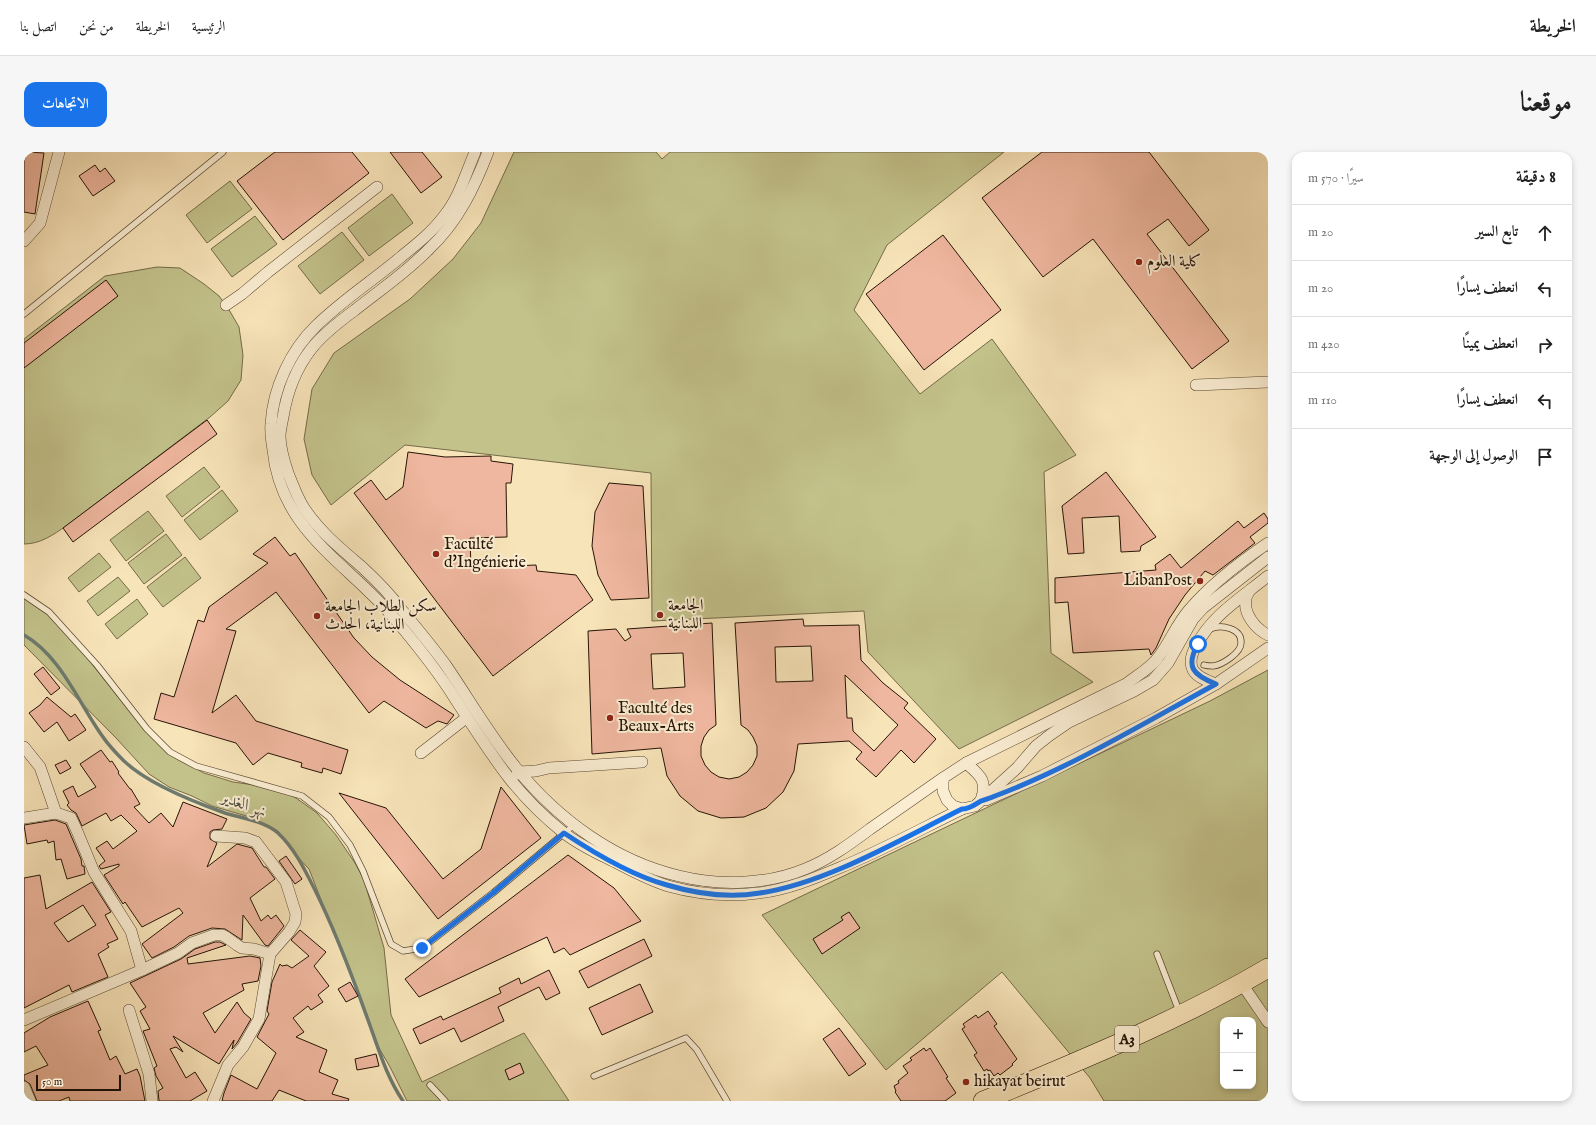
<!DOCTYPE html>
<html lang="ar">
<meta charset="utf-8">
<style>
:root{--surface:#fff;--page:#f6f6f6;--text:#222;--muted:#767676;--line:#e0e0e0;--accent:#1a73e8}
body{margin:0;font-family:"IM FELL English",Amiri,serif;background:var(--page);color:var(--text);direction:rtl}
.controls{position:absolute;right:12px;bottom:12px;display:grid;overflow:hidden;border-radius:8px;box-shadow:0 2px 6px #0003}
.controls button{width:36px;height:36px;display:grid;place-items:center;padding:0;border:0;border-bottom:1px solid var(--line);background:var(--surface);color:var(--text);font:20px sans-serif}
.scale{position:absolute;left:12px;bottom:10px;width:85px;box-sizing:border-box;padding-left:4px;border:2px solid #261406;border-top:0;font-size:11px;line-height:14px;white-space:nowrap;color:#261406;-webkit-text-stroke:3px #faedd2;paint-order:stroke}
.stop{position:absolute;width:12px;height:12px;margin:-9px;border:3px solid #1a73e8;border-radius:50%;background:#fff}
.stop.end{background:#1a73e8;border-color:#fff;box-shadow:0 1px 4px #0008}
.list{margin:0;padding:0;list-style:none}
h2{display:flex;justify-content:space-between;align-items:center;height:52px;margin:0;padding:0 16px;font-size:17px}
h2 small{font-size:13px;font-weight:400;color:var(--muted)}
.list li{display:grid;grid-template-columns:26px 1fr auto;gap:12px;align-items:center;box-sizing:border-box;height:56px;padding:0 16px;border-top:1px solid var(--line)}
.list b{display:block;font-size:15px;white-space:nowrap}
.list em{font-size:13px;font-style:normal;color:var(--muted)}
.icon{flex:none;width:22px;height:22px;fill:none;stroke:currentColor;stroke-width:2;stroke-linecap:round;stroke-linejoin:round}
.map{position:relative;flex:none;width:1244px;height:949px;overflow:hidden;direction:ltr;border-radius:12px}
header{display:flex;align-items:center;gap:24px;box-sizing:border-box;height:56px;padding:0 20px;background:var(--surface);border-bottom:1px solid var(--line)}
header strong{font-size:19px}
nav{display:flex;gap:22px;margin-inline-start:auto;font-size:14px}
.intro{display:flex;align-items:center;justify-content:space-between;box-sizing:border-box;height:96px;padding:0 24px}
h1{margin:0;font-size:28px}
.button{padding:10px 18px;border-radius:12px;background:var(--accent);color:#fff;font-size:14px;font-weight:700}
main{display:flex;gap:24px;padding:0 24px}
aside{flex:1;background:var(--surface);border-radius:12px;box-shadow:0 2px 6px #0003}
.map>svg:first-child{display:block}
.green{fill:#c3c28b;stroke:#746b48;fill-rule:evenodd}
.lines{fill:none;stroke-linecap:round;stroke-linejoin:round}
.stream{stroke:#6e7a6f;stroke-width:3.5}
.building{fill:#efb79f;stroke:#261406;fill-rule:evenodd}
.lane-casing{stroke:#5a4833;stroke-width:7}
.street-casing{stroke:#5a4833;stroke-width:12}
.highway-casing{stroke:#261406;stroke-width:20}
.lane{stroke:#faedd2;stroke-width:5.5}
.street{stroke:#faedd2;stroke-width:11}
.highway{stroke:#f8e4b9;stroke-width:19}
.route{stroke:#1a73e8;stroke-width:5}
.poi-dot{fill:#8f2418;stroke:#faedd2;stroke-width:1.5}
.labels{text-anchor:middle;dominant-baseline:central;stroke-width:4;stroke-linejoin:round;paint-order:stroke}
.shield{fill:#faedd2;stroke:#665543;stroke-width:1}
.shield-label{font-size:15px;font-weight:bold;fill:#261406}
.poi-label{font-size:16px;fill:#261406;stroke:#faedd2;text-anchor:start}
.water-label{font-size:17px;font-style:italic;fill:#505043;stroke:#faedd2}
</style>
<header>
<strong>الخريطة</strong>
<nav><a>الرئيسية</a><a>الخريطة</a><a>من نحن</a><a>اتصل بنا</a></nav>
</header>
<div class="intro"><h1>موقعنا</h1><a class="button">الاتجاهات</a></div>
<main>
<aside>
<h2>8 دقيقة<small>سيرًا · 570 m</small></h2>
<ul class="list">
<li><svg class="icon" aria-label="ahead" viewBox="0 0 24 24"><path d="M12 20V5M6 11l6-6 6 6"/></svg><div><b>تابع السير</b></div><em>20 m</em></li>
<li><svg class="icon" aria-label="left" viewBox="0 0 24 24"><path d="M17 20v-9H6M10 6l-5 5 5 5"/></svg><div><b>انعطف يسارًا</b></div><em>20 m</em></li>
<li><svg class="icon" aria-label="right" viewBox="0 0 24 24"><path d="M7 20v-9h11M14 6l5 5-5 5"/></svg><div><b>انعطف يمينًا</b></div><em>420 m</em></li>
<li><svg class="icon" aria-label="left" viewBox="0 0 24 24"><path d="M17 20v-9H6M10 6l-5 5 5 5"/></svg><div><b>انعطف يسارًا</b></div><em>110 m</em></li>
<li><svg class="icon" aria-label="arrive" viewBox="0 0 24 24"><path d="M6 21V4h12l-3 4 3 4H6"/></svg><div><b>الوصول إلى الوجهة</b></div></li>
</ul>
</aside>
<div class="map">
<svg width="1244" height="949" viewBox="0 0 1244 949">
<rect width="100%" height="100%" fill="#f8e4b9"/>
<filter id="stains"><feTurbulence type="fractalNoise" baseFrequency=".005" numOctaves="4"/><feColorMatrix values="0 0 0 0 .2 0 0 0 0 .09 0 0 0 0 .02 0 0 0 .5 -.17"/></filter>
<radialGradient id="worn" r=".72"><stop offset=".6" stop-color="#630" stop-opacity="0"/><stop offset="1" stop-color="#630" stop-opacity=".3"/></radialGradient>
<g class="green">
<polygon points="490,0 632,0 638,7 646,0 980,0 863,93 830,158 896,242 968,187 1052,303 1020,320 1027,501 1069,530 935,597 844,500 840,459 628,469 627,321 381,293 307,353 288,323 280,287 288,237 310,201 386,147 429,107 457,71"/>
<polygon points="206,29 228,57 183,91 162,63"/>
<polygon points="368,42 389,71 345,104 324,76"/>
<polygon points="231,64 253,92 208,125 187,97"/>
<polygon points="318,80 340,108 296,142 274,114"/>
<path d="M133,115L156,116L180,132L195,144L204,156L215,175L219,203L217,228L204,249L186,265L42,374C29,383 16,392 0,392V187L81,124Z"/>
<polygon points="180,315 196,335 158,365 142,344"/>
<polygon points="198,338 214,359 176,388 160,368"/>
<polygon points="124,359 140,379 102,409 86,388"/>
<polygon points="142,382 158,403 120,432 104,411"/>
<polygon points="75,401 87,415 55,440 44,426"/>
<polygon points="161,405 177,426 139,455 123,435"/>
<polygon points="94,425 106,439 74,464 63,449"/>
<polygon points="0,444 33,468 117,574 140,597 152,606 180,621 209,630 237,634 261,641 272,646 293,661 312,683 331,711 340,728 360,796 367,863 398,930 500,881 545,949 383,949 366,915 355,896 285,717 269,700 254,679 229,666 188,654 168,644 145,635 125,622 92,586 0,493"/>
<polygon points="113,447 124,462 93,487 81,472"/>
<path d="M1244,518V949H1080L1066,926L978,820L862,918L738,763L1186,549ZM1199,868H1229V934H1199Z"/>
</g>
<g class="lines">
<path class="stream" d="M0,483C37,504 55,552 79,585C85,594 92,601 100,609C123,631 170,650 201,661C217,666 240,669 254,681C270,696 280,716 290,736C311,778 328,823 344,868C354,895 362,924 379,949"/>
</g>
<g class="building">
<polygon points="2,0 20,1 11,62 0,60 0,11"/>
<polygon points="251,0 328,0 345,21 259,88 213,29"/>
<polygon points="366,0 398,0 418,25 397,41"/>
<polygon points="1018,0 1125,0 1185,78 1165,94 1144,67 1123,82 1205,189 1168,217 1069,87 1019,125 958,46"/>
<polygon points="71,13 76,20 81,16 91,29 69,44 55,24"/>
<polygon points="919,83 977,158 900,218 842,142"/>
<polygon points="82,128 94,144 0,216 0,191"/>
<polygon points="183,268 193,282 49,390 39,376"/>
<polygon points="384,300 421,305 467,304 467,309 489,312 487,331 482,331 483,385 446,386 447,416 512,413 513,419 552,423 569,448 469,524 330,341 347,328 362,348 379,335"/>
<polygon points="1082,320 1132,385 1117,394 1116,399 1097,400 1095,364 1058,366 1060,401 1044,402 1038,354"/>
<polygon points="585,331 619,334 625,446 587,448 574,423 568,394 571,360"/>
<polygon points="1240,361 1244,367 1244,371 1226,385 1231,391 1189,423 1181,419 1161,443 1145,467 1132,496 1127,503 1125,497 1049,501 1044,450 1031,451 1031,426 1132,418 1131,413 1146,402 1157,416 1214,369 1220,376"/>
<polygon points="251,385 266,404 271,401 330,486 348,505 376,528 430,563 423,572 414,569 402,576 360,549 345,561 252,440 202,477 212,479 188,561 212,543 232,569 324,598 317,622 299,616 298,621 277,615 278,611 244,601 229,613 212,591 130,567 137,541 150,545 174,468 180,470 185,455 244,411 229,402"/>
<path d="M779,467L780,474L835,473L837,508L859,531L884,551L880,556L912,587L890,611L877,598L852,625L832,607L838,600L825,589L774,592L770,619L759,640L742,656L720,665L697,666L674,659L656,644L643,624L637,596L568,602L564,479L592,477L601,489L607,485L603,477L688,471L692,573L685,578L680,585L677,594V604L681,613L687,620L695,625L705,627L715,625L723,620L729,613L733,604V594L729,585L724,578L717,573L711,471ZM787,494L789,529L752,530L751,495ZM659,501L661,535L629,537L627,502ZM821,523L874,573L850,599L829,579L828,566H823Z"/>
<polygon points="19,515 36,536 27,543 10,522"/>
<polygon points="23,545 47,565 51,562 62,578 45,589 33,570 20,580 5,561 16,553"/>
<polygon points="77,598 86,610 88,609 95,620 94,621 106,637 107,637 116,652 110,655 125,671 137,661 149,675 159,650 203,667 198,677 189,678 186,680 186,687 193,691 183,715 213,692 228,696 240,715 242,715 251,727 226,746 237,769 244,763 247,767 252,763 260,774 244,794 241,793 219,763 218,788 201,777 188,776 165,784 150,795 128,806 118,792 159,761 155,756 118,775 101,750 99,752 80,723 95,714 95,712 77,717 75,714 81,709 72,696 83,689 89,697 113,679 97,663 87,669 82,661 58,674 52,661 47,658 43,653 45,651 39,639 49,634 54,645 72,635 56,612"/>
<polygon points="42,608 47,616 36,622 31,613"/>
<polygon points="477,635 517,686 414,767 315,641 362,656 419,727 457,697"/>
<polygon points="31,668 42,672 57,707 58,714 60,714 61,722 43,727 37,707 32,708 30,689 24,691 23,688 3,692 0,673"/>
<polygon points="544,703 590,736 617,769 546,803 540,796 530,801 523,785 395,845 381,827"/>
<polygon points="262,704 278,727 271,732 255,709"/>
<path d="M16,723L22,757L68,730L87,760L81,763L94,787L83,792L85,795L74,802L84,825L48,840L45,833L0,856V726ZM59,753L72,773L44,790L30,771Z"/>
<polygon points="825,760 836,776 798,802 789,787 819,768 817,765"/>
<polygon points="276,778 302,800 290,814 305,834 294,843 299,850 287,858 284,854 269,866 280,880 272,885 303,898 295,920 314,928 308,942 325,947 324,949 282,949 255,938 248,949 198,949 200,941 207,923 233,937 252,901 233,885 245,862 243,859 248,830 256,812 258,814 263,813 268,816 285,804 267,788"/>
<polygon points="620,787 628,804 564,836 555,819"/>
<polygon points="191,790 196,790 202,793 163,806 164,812 226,804 236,806 237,814 234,829 218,832 220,838 179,861 191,881 213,850 220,861 227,867 213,891 208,897 210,888 195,912 149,884 159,900 152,895 146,897 162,926 171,920 183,939 166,949 135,949 134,939 139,936 132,924 130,916 133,914 119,879 126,877 116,859 122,855 106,831 157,807 171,797"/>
<polygon points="525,818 536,841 522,848 515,835 474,855 480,869 437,890 430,876 396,892 389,877 417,864 419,868 477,841 475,836 495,826 497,832"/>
<polygon points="326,830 334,844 322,850 314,837"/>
<polygon points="616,832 629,860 578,883 565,856"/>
<polygon points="64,849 77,878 74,879 86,908 92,904 101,922 113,917 116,924 121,949 46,949 45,945 35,949 13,949 6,932 0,928 0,923 24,913 12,894 0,900 0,881 26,865"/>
<polygon points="964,859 973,872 970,874 993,907 988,912 989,913 976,923 974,921 970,924 966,918 964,919 963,917 960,919 950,903 953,901 938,877 941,875 939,872 952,863 954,866"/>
<polygon points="815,876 842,912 825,924 799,887"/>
<polygon points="900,896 902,899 906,896 924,925 922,926 932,941 921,949 877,949 871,940 872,939 870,934 875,931 874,929 884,921 879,914 888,908 886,906"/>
<polygon points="352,902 355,914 333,918 331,907"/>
<polygon points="496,911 500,921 485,928 481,918"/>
</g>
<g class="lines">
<defs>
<g id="lane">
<polyline points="0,162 199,0"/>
<polyline points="0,443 25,460 73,513 123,577 146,600 172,614 278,644 305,665 326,693 339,719 367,792 379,799 398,796 469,741 550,673"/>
<path d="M1180,513C1183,514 1186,514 1189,514C1198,513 1217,501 1217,491C1218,476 1197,472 1186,477"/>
<polyline points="1133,802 1155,859"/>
<polyline points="570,924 662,886 673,898 703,949"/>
<polyline points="406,933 421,949"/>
</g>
<g id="street">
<path d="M451,0C442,21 435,46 420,64C408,80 393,92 378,104C350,128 318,148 292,174C266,199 249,237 247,272C246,281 248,290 249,298C257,380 324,411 371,467C392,492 413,518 430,545C448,573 465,600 485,626C501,646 520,665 540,681C555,693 573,701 591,710C608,719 625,728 644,734C673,742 704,745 734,741C762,738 789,727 815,716C857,699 897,677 938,657"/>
<path d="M464,0C450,36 434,70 405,97C383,120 356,138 331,158C316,169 300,181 288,196C272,216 263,240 259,265C258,271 256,278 256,284C256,297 260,309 264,321C269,333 273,345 280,356C296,380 317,397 338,415C352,428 366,442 377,457C392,475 407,493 421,512C445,547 466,584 493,617C535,668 591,709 655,724C696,734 742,733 781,717C804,708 826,692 846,677C870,660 895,643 919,626"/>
<polyline points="0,89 16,71 35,0"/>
<polyline points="202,153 218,142 244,120 353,35"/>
<polyline points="1172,233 1244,230"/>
<path d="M1226,438C1225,440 1222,444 1222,447C1219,462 1232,477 1244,483"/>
<path d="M1192,532C1184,529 1174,526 1169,518C1165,510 1168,501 1172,494C1188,463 1217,446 1244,424"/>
<polyline points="0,595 16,615 32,661 47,666 53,679 70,720 107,779 118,818"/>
<polyline points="397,601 442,566"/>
<path d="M942,611L1102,532C1112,524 1125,517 1133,507C1145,492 1152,473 1165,458C1187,432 1216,410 1244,391"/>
<polyline points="493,622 495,620 512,619 525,616 618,610"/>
<path d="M957,648C964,629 956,623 942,611L919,626V639L923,648L929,654L938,657L951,654L993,616L1012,594L1026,583L1045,570L1110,539L1129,528L1144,511L1169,467L1179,456L1244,405"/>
<polyline points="962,648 1018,624 1132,566 1192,532 1244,496"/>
<polyline points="0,666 32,661"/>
<polyline points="1218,832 1244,870"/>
<polyline points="105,858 125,922 128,949"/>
<polyline points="0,868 118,818 154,801 168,791 190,783 198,783 202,785 213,793 218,796 230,797 246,802"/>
<polyline points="0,935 6,949"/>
<polyline points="189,949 204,913 219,895 235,867 246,802 265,780 271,770 272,762 262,730 232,690 221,686 192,684"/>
</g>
<path id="highway" d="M959,949C1055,909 1154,869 1244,816"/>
</defs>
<use href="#lane" class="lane-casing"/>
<use href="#street" class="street-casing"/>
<use href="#highway" class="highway-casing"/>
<use href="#lane" class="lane"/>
<use href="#street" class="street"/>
<use href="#highway" class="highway"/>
</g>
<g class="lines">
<path class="route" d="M398,796L469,741L540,681C570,701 609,724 643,733C673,742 705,746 736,741C803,731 877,687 938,657C946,657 950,653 957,649C962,647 967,646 971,644C1048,615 1120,571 1192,532C1169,523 1161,515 1174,492"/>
</g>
<g class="poi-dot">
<circle cx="1115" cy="110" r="4"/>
<circle cx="412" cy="402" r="4"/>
<circle cx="1176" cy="429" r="4"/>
<circle cx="636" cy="463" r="4"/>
<circle cx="293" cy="464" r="4"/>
<circle cx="586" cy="566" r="4"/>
<circle cx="942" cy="930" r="4"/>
</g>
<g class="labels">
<rect class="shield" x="1091" y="874" width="24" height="26" rx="3"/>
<g class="shield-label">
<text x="1103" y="887">A3</text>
</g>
<g class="poi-label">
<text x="1123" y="110">كلية العلوم</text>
<text x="420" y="393">Faculté<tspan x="420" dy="18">d'Ingénierie</tspan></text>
<text x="1168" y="429" text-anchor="end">LibanPost</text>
<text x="644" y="454">الجامعة<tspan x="644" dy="18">اللبنانية</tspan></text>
<text x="301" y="455">سكن الطلاب الجامعة<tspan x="301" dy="18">اللبنانية، الحدث</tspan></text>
<text x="594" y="557">Faculté des<tspan x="594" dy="18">Beaux-Arts</tspan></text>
<text x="950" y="930">hikayat beirut</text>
</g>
<g class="water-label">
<text transform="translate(220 653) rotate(20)">نهر الغدير</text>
</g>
</g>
<rect width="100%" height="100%" filter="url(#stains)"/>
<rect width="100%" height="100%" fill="url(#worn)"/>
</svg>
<div class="controls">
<button>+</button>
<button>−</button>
</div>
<div class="scale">50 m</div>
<div class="stop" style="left:1174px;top:492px"></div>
<div class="stop end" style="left:398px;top:796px"></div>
</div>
</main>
